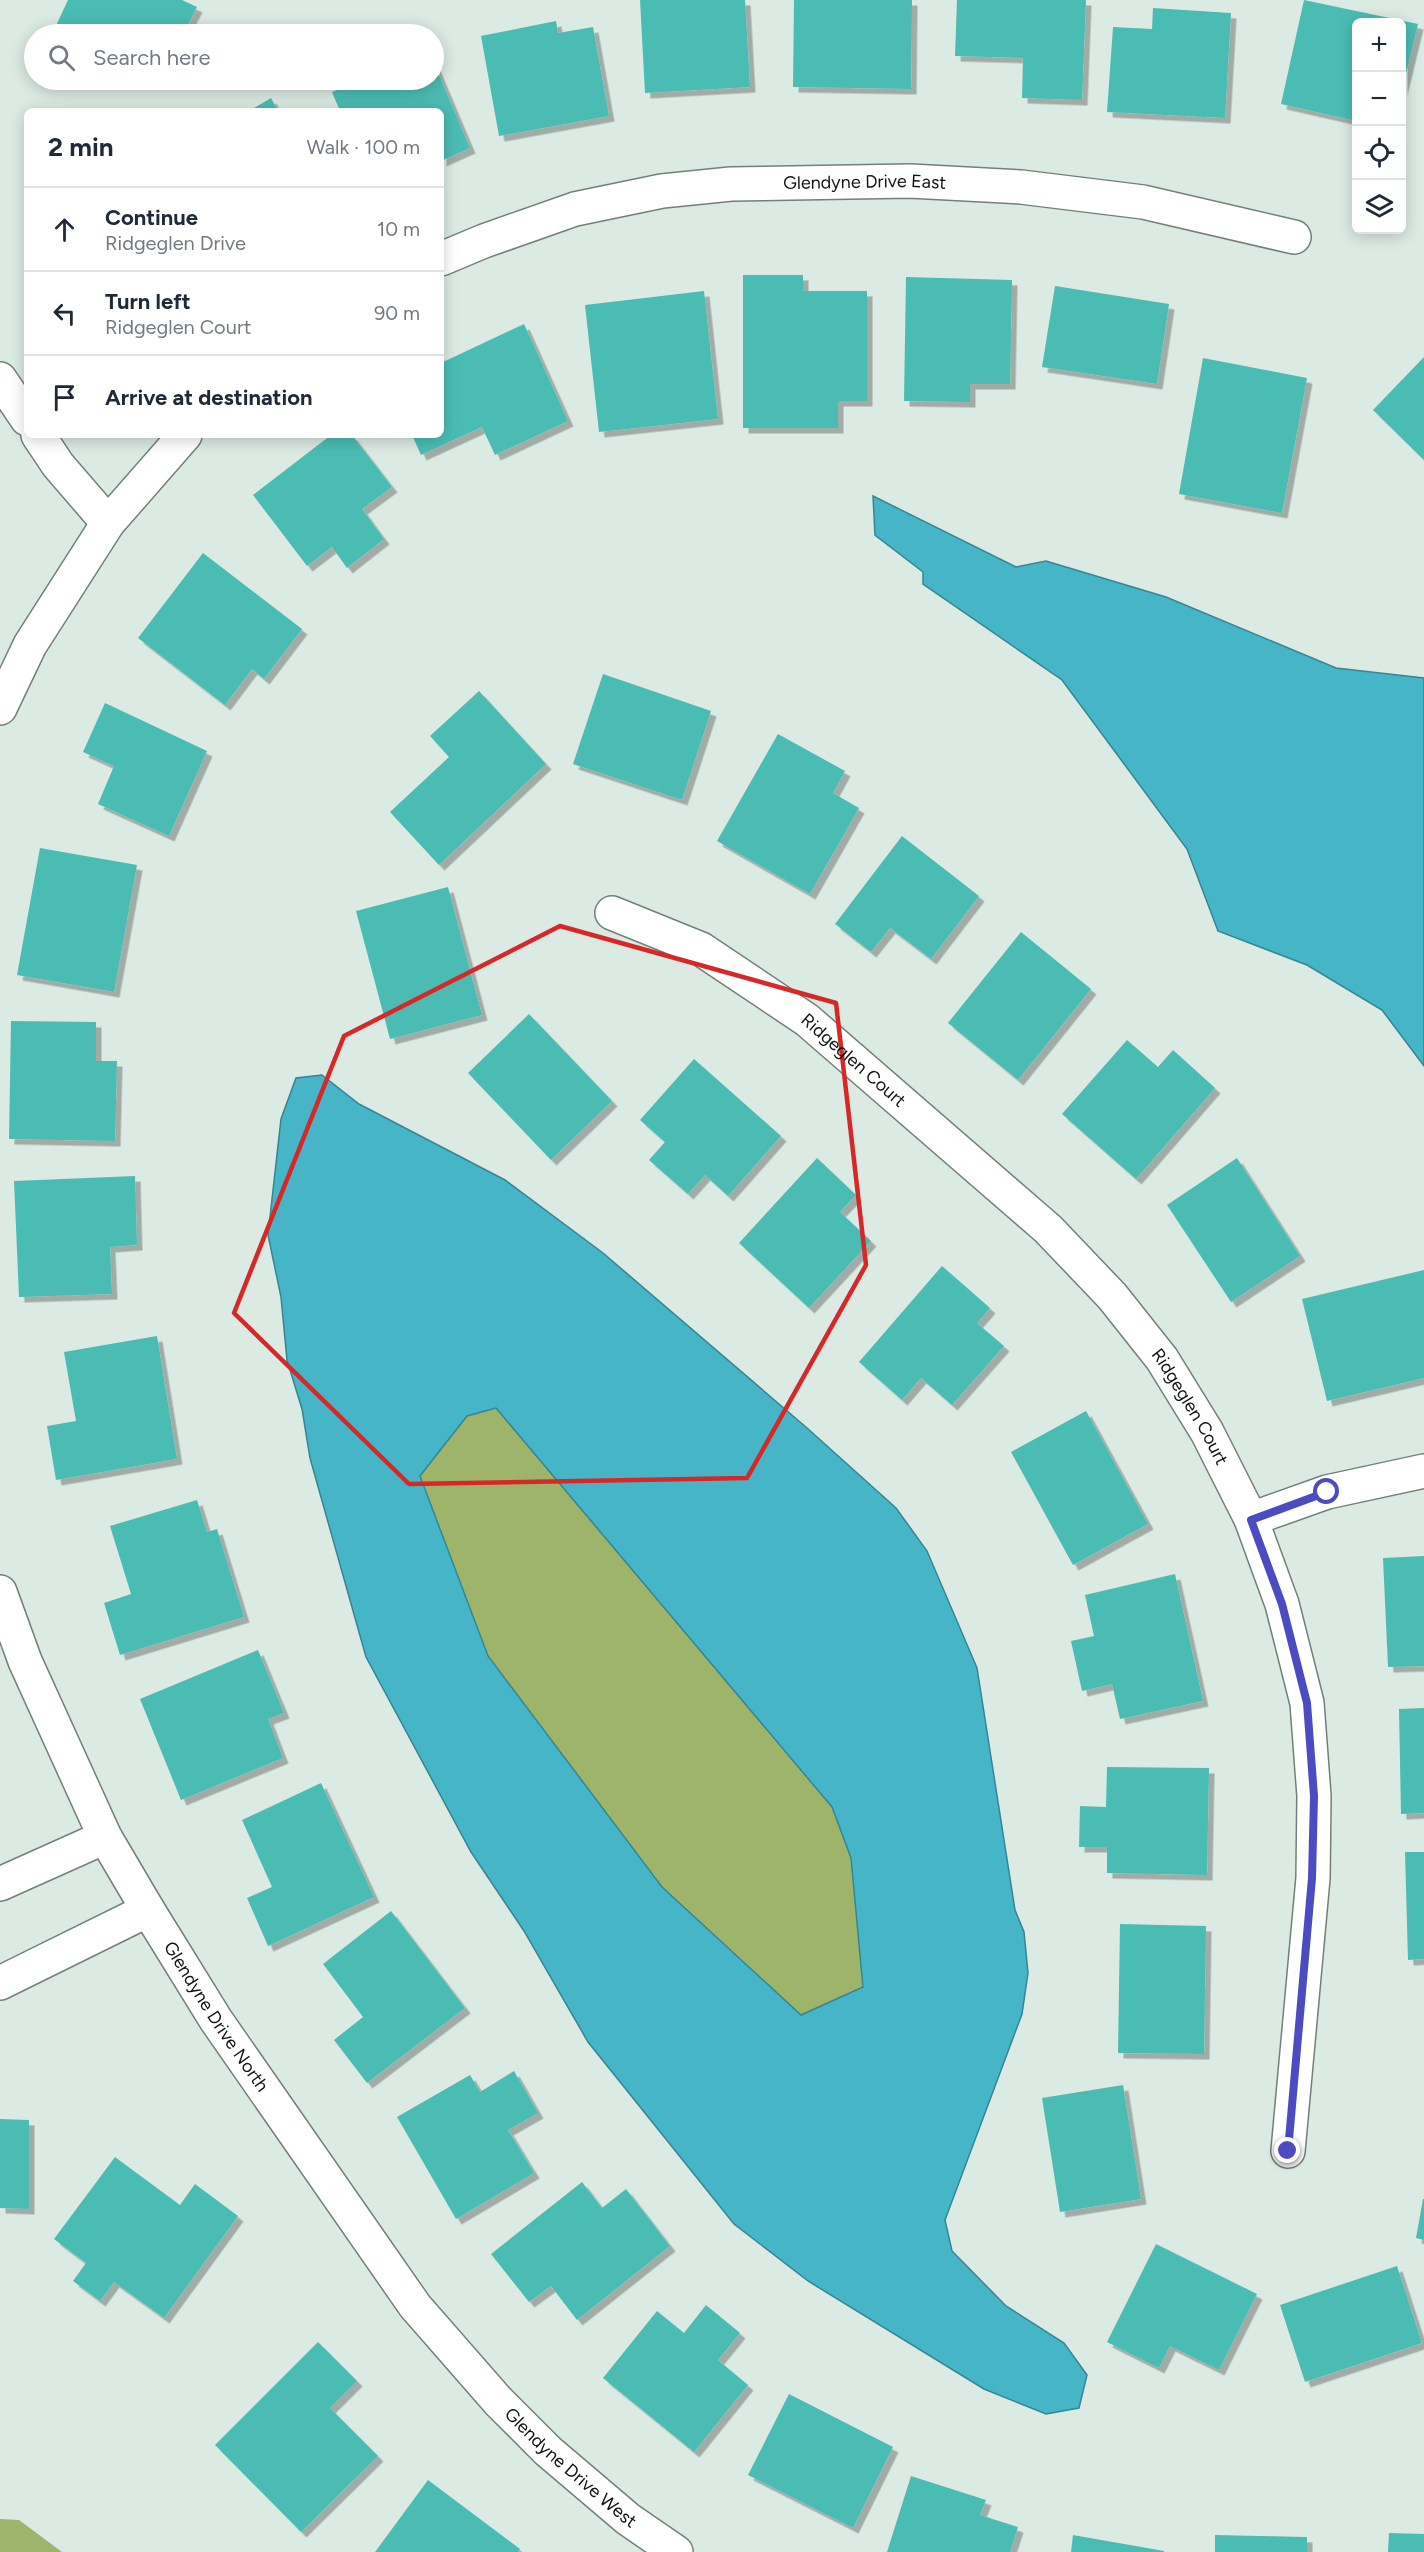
<!DOCTYPE html>
<meta charset="utf-8">
<style>
:root{--surface:#fff;--page:#f6f6f7;--text:#1f2937;--muted:#747a83;--line:#e0e1e3}
body{margin:0;font-family:Figtree,sans-serif;background:var(--page);color:var(--text)}
.controls{position:absolute;right:18px;top:18px;display:grid;overflow:hidden;border-radius:9px;box-shadow:0 3px 15px #0003}
.controls button{width:54px;height:54px;display:grid;place-items:center;padding:0;border:0;border-bottom:2px solid var(--line);background:var(--surface);color:var(--text);font:30px sans-serif}
.stop{position:absolute;width:18px;height:18px;margin:-14px;border:4px solid #4c4bc1;border-radius:50%;background:#fff}
.stop.end{background:#4c4bc1;border-color:#fff;box-shadow:0 2px 6px #0008}
.list{margin:0;padding:0;list-style:none}
h2{display:flex;justify-content:space-between;align-items:center;height:78px;margin:0;padding:0 24px;font-size:26px}
h2 small{font-size:20px;font-weight:400;color:var(--muted)}
.list li{display:grid;grid-template-columns:39px 1fr auto;gap:18px;align-items:center;box-sizing:border-box;height:84px;padding:0 24px;border-top:2px solid var(--line)}
.list b{display:block;font-size:22px;white-space:nowrap}
.list p{margin:0;font-size:20px;white-space:nowrap;color:var(--muted)}
.list em{font-size:20px;font-style:normal;color:var(--muted)}
.icon{flex:none;width:33px;height:33px;fill:none;stroke:currentColor;stroke-width:2;stroke-linecap:round;stroke-linejoin:round}
.map{position:relative;flex:none;width:1424px;height:2552px;overflow:hidden}
.search{position:absolute;background:var(--surface);box-shadow:0 3px 15px #0003;left:24px;top:24px;width:420px;height:66px;display:flex;align-items:center;gap:15px;box-sizing:border-box;padding:0 21px;border-radius:33px;color:var(--muted);font-size:22px}
.panel{position:absolute;background:var(--surface);box-shadow:0 3px 15px #0003;left:24px;top:108px;width:420px;height:330px;border-radius:9px}
.map>svg:first-child{display:block}
.forest{fill:#9eb46a}
.water{fill:#47b5c8;stroke:#368592;stroke-width:1.5;fill-rule:evenodd}
.building{fill:#4bbcb4;filter:url(#shadow)}
.lines{fill:none;stroke-linecap:round;stroke-linejoin:round}
.minor-casing{stroke:#728079;stroke-width:36}
.minor{stroke:#fff;stroke-width:33}
.route{stroke:#4c4bc1;stroke-width:8}
.marked{fill:none;stroke:#d62828;stroke-width:4.5;stroke-linejoin:round}
.labels{text-anchor:middle;dominant-baseline:central;stroke-width:6;stroke-linejoin:round;paint-order:stroke}
.street-label{font-size:18px;fill:#101513;stroke:#dbeae3}
</style>
<div class="map">
<svg width="1424" height="2552" viewBox="0 0 1424 2552">
<defs>
<filter id="shadow"><feDropShadow dx="5.5" dy="5.5" stdDeviation="0" flood-color="#0004"/></filter>
</defs>
<rect width="100%" height="100%" fill="#dbeae3"/>
<g class="forest">
<polygon points="496,1407 832,1807 851,1858 863,1987 801,2015 662,1887 488,1656 420,1476 467,1416"/>
<polygon points="0,2519 19,2520 62,2552 0,2552"/>
</g>
<g class="water">
<polygon points="873,496 1016,567 1046,561 1166,597 1336,668 1424,678 1424,1066 1382,1010 1307,965 1218,931 1187,849 1062,680 923,584 923,572 875,535"/>
<path d="M322,1075L359,1104L505,1180L603,1253L807,1428L896,1508L927,1551L977,1668L1015,1910L1024,1932L1028,1973L1022,2014L945,2220L952,2251L1006,2306L1064,2343L1087,2375L1079,2408L1046,2414L984,2389L808,2281L734,2224L588,2042L524,1931L471,1852L366,1657L310,1458L302,1409L287,1360L281,1297L268,1235L281,1119L296,1078ZM496,1408L832,1807L851,1858L863,1987L801,2015L662,1887L488,1656L420,1476L467,1416Z"/>
</g>
<g class="building">
<polygon points="68,0 182,0 197,7 183,34 63,34 54,30"/>
<polygon points="640,0 745,0 750,87 645,93"/>
<polygon points="794,0 912,0 911,89 793,87"/>
<polygon points="957,0 1086,0 1082,100 1022,98 1023,58 955,56"/>
<polygon points="1304,0 1418,24 1402,90 1402,22 1356,22 1356,121 1281,104"/>
<polygon points="1153,8 1231,13 1225,118 1107,112 1113,27 1152,29"/>
<polygon points="556,21 558,33 593,27 609,116 499,136 481,36"/>
<polygon points="434,63 470,148 441,161 441,111 340,111 332,92 361,80 434,80"/>
<polygon points="271,98 278,111 249,111"/>
<polygon points="743,275 803,275 803,291 867,291 867,401 838,401 838,428 743,428"/>
<polygon points="906,277 1012,280 1010,384 970,384 970,402 904,401"/>
<polygon points="1055,286 1169,304 1157,384 1042,367"/>
<polygon points="704,291 718,419 599,432 585,305"/>
<polygon points="524,324 568,421 495,455 482,427 421,455 412,435 441,435 441,363"/>
<polygon points="1424,357 1424,460 1373,410"/>
<polygon points="1203,358 1307,378 1282,513 1179,494"/>
<polygon points="331,435 352,435 392,487 362,509 384,539 347,568 332,547 307,566 253,495"/>
<polygon points="203,553 302,629 264,679 252,669 225,705 138,638"/>
<polygon points="603,674 711,711 682,800 573,764"/>
<polygon points="479,691 546,764 439,865 390,812 449,757 430,736"/>
<polygon points="105,703 207,751 169,836 98,804 114,766 83,752"/>
<polygon points="778,734 845,771 833,793 859,808 810,894 717,841"/>
<polygon points="902,836 979,896 931,959 890,928 871,952 835,924"/>
<polygon points="40,848 137,865 114,992 17,975"/>
<polygon points="448,887 482,1015 390,1039 356,911"/>
<polygon points="1021,932 1091,989 1018,1080 948,1023"/>
<polygon points="529,1014 612,1101 551,1160 468,1073"/>
<polygon points="11,1021 96,1022 96,1061 117,1061 115,1141 9,1139"/>
<polygon points="1127,1040 1158,1067 1173,1050 1215,1088 1136,1179 1062,1114"/>
<polygon points="694,1059 781,1136 728,1196 705,1175 688,1194 649,1160 665,1142 640,1120"/>
<polygon points="817,1158 856,1195 840,1212 871,1241 809,1308 739,1243"/>
<polygon points="1237,1158 1300,1256 1231,1302 1167,1205"/>
<polygon points="135,1176 137,1245 110,1247 112,1294 19,1297 14,1181"/>
<polygon points="942,1266 990,1308 977,1323 1004,1346 952,1405 921,1378 902,1400 859,1362"/>
<polygon points="1424,1270 1424,1378 1327,1401 1302,1299"/>
<polygon points="157,1336 177,1459 56,1480 47,1426 76,1421 64,1352"/>
<polygon points="1086,1411 1148,1524 1073,1565 1011,1452"/>
<polygon points="197,1500 207,1532 217,1529 244,1617 120,1655 104,1603 131,1594 110,1526"/>
<polygon points="1424,1556 1424,1666 1388,1667 1383,1558"/>
<polygon points="1175,1574 1203,1701 1120,1719 1112,1684 1082,1691 1071,1641 1094,1636 1085,1595"/>
<polygon points="258,1650 284,1713 268,1719 283,1758 181,1800 140,1699"/>
<polygon points="1424,1708 1424,1813 1401,1814 1399,1709"/>
<polygon points="1107,1767 1209,1768 1207,1875 1107,1873 1107,1847 1079,1847 1080,1806 1106,1807"/>
<polygon points="321,1783 374,1897 268,1946 247,1898 272,1887 242,1820"/>
<polygon points="1405,1852 1424,1852 1424,1959 1408,1960"/>
<polygon points="391,1911 465,2008 367,2083 334,2040 363,2017 323,1964"/>
<polygon points="1120,1924 1206,1926 1204,2054 1118,2053"/>
<polygon points="514,2071 538,2113 508,2130 534,2173 456,2219 397,2117 470,2075 480,2092"/>
<polygon points="1123,2085 1141,2199 1060,2212 1042,2098"/>
<polygon points="0,2119 29,2120 29,2209 0,2208"/>
<polygon points="115,2157 180,2205 195,2184 238,2216 164,2318 114,2282 100,2301 73,2281 86,2263 54,2239"/>
<polygon points="582,2182 602,2208 626,2189 670,2246 577,2320 551,2286 529,2302 491,2254"/>
<polygon points="1423,2199 1424,2199 1424,2240 1416,2238"/>
<polygon points="1156,2244 1257,2294 1219,2370 1170,2346 1159,2368 1107,2342"/>
<polygon points="1397,2266 1422,2343 1305,2382 1280,2305"/>
<polygon points="706,2305 740,2333 718,2360 748,2385 694,2452 603,2378 657,2311 684,2333"/>
<polygon points="318,2342 357,2381 330,2408 378,2456 301,2532 215,2445"/>
<polygon points="789,2394 893,2447 853,2528 748,2475"/>
<polygon points="911,2476 986,2500 980,2515 1018,2527 1010,2552 887,2552"/>
<polygon points="428,2480 520,2549 518,2552 375,2552"/>
<polygon points="1389,2533 1424,2534 1424,2552 1388,2552"/>
<polygon points="1073,2535 1164,2551 1164,2552 1071,2552"/>
<polygon points="1215,2535 1307,2537 1307,2552 1215,2552"/>
</g>
<g class="lines">
<defs>
<g id="minor">
<path id="s1" d="M441,259L484,241L575,209L662,191L731,184L910,181L1021,187L1143,202L1294,237"/>
<polyline points="0,379 27,419"/>
<polyline points="38,435 58,465 108,523"/>
<polyline points="0,708 30,645 108,523 185,435"/>
<path id="s2" d="M612,913L701,949L807,1020L1048,1229L1112,1296L1162,1359L1207,1432L1251,1519L1282,1604L1307,1703L1314,1796L1313,1878L1288,2151"/>
<polyline points="1251,1519 1327,1492 1424,1471"/>
<path id="s3" d="M0,1592L25,1661L105,1837L148,1910L216,2020L415,2306L498,2401L548,2451L628,2519L676,2552"/>
<polyline points="0,1884 105,1837"/>
<polyline points="0,1983 148,1910"/>
</g>
</defs>
<use href="#minor" class="minor-casing"/>
<use href="#minor" class="minor"/>
</g>
<g class="lines">
<polyline class="route" points="1288,2151 1312,1878 1314,1796 1307,1703 1282,1604 1251,1520 1327,1492"/>
</g>
<path class="marked" d="M560,926L836,1003L866,1265L747,1478L409,1484L234,1313L344,1036Z"/>
<g class="labels">
<g class="street-label">
<text stroke="none"><textPath href="#s1" startOffset="435">Glendyne Drive East</textPath></text>
<text stroke="none"><textPath href="#s2" startOffset="285">Ridgeglen Court</textPath></text>
<text stroke="none"><textPath href="#s2" startOffset="771">Ridgeglen Court</textPath></text>
<text stroke="none"><textPath href="#s3" startOffset="478">Glendyne Drive North</textPath></text>
<text stroke="none"><textPath href="#s3" startOffset="1054">Glendyne Drive West</textPath></text>
</g>
</g>
</svg>
<div class="controls">
<button>+</button>
<button>−</button>
<button><svg class="icon" aria-label="locate" viewBox="0 0 24 24"><circle cx="12" cy="12" r="6"/><path d="M12 2v4M12 18v4M2 12h4M18 12h4"/></svg></button>
<button><svg class="icon" aria-label="layers" viewBox="0 0 24 24"><path d="M12 4l9 5-9 5-9-5zM3 14l9 5 9-5"/></svg></button>
</div>
<div class="stop" style="left:1327px;top:1492px"></div>
<div class="stop end" style="left:1288px;top:2151px"></div>
<div class="search"><svg class="icon" aria-label="search" viewBox="0 0 24 24"><circle cx="10" cy="10" r="6"/><path d="M15 15l6 6"/></svg>Search here</div>
<section class="panel">
<h2>2 min<small>Walk · 100 m</small></h2>
<ul class="list">
<li><svg class="icon" aria-label="ahead" viewBox="0 0 24 24"><path d="M12 20V5M6 11l6-6 6 6"/></svg><div><b>Continue</b><p>Ridgeglen Drive</p></div><em>10 m</em></li>
<li><svg class="icon" aria-label="left" viewBox="0 0 24 24"><path d="M17 20v-9H6M10 6l-5 5 5 5"/></svg><div><b>Turn left</b><p>Ridgeglen Court</p></div><em>90 m</em></li>
<li><svg class="icon" aria-label="arrive" viewBox="0 0 24 24"><path d="M6 21V4h12l-3 4 3 4H6"/></svg><div><b>Arrive at destination</b></div></li>
</ul>
</section>
</div>
